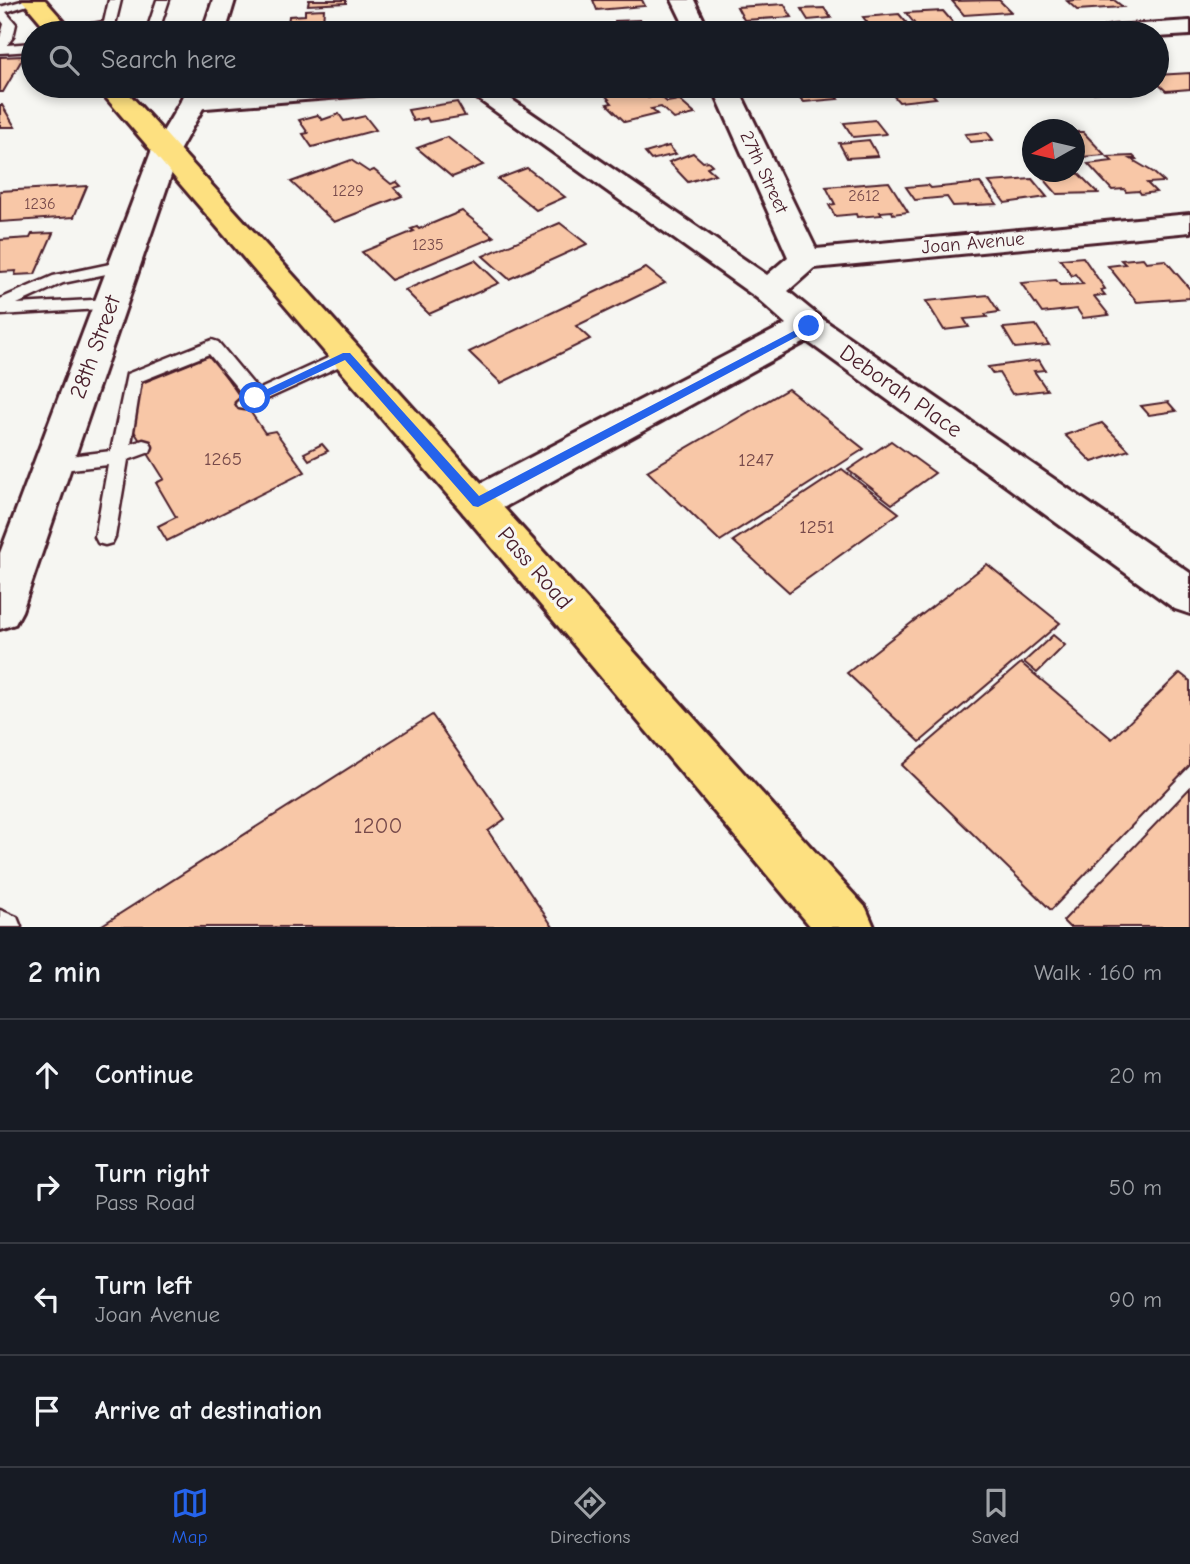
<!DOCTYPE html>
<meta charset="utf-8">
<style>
:root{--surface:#171b24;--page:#20242c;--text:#f1f3f6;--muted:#9ea1a6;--line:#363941;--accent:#2563eb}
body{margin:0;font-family:"Comic Neue",sans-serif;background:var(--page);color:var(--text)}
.compass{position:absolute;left:1022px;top:119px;width:63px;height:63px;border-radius:50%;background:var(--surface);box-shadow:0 4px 10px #0003;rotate:262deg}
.stop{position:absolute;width:21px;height:21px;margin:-16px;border:5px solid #2563eb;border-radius:50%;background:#fff}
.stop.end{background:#2563eb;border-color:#fff;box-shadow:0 2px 7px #0008}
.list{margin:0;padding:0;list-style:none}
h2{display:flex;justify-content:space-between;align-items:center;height:91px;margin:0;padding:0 28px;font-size:30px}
h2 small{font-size:23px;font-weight:400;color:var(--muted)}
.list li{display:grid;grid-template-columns:46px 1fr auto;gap:21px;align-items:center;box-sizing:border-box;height:112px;padding:0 28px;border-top:2px solid var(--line)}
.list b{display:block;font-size:26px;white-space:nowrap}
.list p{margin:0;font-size:23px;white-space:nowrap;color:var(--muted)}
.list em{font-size:23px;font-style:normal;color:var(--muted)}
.icon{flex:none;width:38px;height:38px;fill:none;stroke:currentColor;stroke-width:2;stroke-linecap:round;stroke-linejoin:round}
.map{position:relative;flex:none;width:1190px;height:927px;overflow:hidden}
.search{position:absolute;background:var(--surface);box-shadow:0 4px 10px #0003;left:21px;right:21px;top:21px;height:77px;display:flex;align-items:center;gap:18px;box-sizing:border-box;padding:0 24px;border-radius:38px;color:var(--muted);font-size:26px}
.sheet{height:539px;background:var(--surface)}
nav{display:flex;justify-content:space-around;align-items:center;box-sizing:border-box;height:98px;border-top:2px solid var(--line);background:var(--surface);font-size:19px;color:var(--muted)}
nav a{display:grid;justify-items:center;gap:4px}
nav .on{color:var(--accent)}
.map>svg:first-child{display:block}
.building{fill:#f8c7a7;stroke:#4a1f2b;stroke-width:2}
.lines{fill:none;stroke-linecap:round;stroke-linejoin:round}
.service-casing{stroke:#4a1f2b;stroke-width:5}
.minor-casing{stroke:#4a1f2b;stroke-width:6}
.tertiary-casing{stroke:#4a1f2b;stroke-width:6}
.secondary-casing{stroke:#4a1f2b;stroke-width:6}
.primary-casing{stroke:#4a1f2b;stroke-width:6}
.service{fill:#f6f6f2;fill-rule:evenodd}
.minor{fill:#f6f6f2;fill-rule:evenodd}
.tertiary{fill:#f6f6f2;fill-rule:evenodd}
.secondary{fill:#f6f6f2;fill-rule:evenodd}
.primary{fill:#fde080;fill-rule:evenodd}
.route{fill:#2563eb}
.labels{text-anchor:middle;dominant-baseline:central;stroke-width:6;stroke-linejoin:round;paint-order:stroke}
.far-number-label{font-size:16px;fill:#76494a}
.far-street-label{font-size:19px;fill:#4a1f2b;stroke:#f6f6f2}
.number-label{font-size:19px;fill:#76494a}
.street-label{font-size:23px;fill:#4a1f2b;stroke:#f6f6f2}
.near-number-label{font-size:23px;fill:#76494a}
</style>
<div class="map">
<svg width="1190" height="927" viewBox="0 0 1190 927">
<rect width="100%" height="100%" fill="#f6f6f2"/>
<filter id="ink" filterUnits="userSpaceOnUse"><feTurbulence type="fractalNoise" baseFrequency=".0143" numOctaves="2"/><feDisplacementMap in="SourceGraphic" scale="14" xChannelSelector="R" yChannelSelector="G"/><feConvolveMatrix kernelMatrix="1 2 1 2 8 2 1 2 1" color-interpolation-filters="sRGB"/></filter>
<g filter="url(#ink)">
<g class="building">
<polygon points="309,0 346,0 346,3 308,5"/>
<polygon points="593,0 642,0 645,6 597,10"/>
<polygon points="999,0 1011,12 964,15 952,1"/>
<polygon points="1075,0 1114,0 1123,7 1077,10 1067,1"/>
<polygon points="784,4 792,17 744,20 737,7"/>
<polygon points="824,8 831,18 808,20 801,9"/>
<polygon points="324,9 323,23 288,25 289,16 305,15 305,10"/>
<polygon points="943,11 955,25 918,28 906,13"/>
<polygon points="899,14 911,28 874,31 863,17"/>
<polygon points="641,20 647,33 620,33 615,21"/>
<polygon points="783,25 786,30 781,30 783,33 753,33 751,30 752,27"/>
<polygon points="491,29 491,31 517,30 517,33 475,33 474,30"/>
<polygon points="24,56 3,92 0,92 0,57"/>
<polygon points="1190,73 1190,89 1166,91 1157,83 1157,75"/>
<polygon points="787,86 843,86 847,91 833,92 838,99 804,102"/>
<polygon points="877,86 925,86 936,98 899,102 891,93 884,94"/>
<polygon points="1066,86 1096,86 1102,92 1074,94"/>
<polygon points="615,88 620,92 638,88 648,98 659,95 667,102 679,100 695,114 674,119 661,107 651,109 657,114 625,122 607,104 612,103 602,91"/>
<polygon points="457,102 465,116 429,122 427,118 413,121 408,110"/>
<polygon points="0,105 2,105 15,127 0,127"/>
<polygon points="339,114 344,121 365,116 376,130 312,147 303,134 308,133 299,120 318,115 322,120"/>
<polygon points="875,120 886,134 853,137 844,123"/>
<polygon points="987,132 993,140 970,142 965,134"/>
<polygon points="1074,132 1083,132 1105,155 1082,157 1074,149"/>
<polygon points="447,137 483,165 452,177 417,148"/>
<polygon points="869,140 878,156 847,158 839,143"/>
<polygon points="669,146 676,154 651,160 645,153"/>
<polygon points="693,153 703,162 708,161 712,165 707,167 715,174 688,182 669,162"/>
<polygon points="1133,156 1136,159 1131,159 1153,172 1164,182 1147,183 1156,192 1141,194 1139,191 1126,192 1124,189 1112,190 1088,164 1112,161 1108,157"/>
<polygon points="351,160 369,172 374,170 391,184 397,182 401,186 394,188 402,196 334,222 291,182"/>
<polygon points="527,168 565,197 536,210 498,179"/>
<polygon points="1074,169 1098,193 1057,194 1038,172 1074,172"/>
<polygon points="1032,179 1047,197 1005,203 989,182"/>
<polygon points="889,182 908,212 893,214 892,211 880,212 882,215 857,217 856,214 835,216 829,205 835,204 826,187"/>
<polygon points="980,183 997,204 953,206 947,197 915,200 906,187 928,185 931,188"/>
<polygon points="87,186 74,217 0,222 0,191"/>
<polygon points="462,211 494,237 391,280 362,252 414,231 411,229 417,227 419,229"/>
<polygon points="560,223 587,244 509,279 483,256"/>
<polygon points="53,233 35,274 15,275 16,271 0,272 0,240 30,238 32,234"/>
<polygon points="1083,257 1105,289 1101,290 1105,295 1094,296 1109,315 1083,318 1077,309 1042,313 1021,283 1056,280 1060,285 1083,284 1075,274 1072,276 1060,259"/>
<polygon points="1143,258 1146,262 1165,260 1190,289 1190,298 1137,302 1108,266 1125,264 1121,260"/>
<polygon points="475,260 499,283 429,314 405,290"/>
<polygon points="646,268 665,283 576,326 590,339 501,383 469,352"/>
<polygon points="988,295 999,312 985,314 987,317 964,319 969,327 944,330 926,301"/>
<polygon points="1036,325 1049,345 1015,348 1003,328"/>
<polygon points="211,355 265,433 275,431 305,472 167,541 158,526 176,517 156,483 164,479 132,428 142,383"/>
<polygon points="1039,360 1045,370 1034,371 1047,390 1012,394 999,373 993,374 988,367"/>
<polygon points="788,389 864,449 720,541 647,471"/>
<polygon points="1168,402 1176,411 1149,415 1141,406"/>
<polygon points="1102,423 1129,450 1092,462 1065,435"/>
<polygon points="891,441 935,473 892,504 848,470"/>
<polygon points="322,444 328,451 309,460 304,453"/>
<polygon points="842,469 899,513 789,592 733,541"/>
<polygon points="987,564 1060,623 920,742 847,673"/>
<polygon points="1053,635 1065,645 1037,673 1024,662"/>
<polygon points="1021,663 1112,739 1180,673 1190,681 1190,765 1051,910 902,765"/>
<polygon points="432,715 505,819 488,831 553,927 99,927"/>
<polygon points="1190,788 1190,927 1069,927 1063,921"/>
</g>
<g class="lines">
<defs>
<g id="service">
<polygon points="25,0 40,1 6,12 16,24 13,37 7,45 33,43 33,51 0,53 0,38 4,24 0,19 0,7"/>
<polygon points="109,0 121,0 113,33 101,33 102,29 77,33 56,32 62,29 104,22"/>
<polygon points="157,0 169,0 158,33 146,33"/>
<polygon points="124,261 132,266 130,269 63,283 17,304 111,299 117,300 119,304 117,308 0,315 0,299 53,276"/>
<polygon points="212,340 218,342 258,390 341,352 347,350 356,356 353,360 245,409 239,408 236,403 244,396 209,354 141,381 131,444 143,440 150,442 152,447 150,452 128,460 115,537 112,543 105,545 98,543 95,537 108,465 53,471 46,469 43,464 46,459 111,451 127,374"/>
<polygon points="0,910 17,917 21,927 0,927"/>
</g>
<g id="minor">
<polygon points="672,0 694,0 710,33 688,33"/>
<polygon points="1190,21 1190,35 1157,37 1157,33 1101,33 1105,28 1113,26"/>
<polygon points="288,86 392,86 388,91 379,94 194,109 185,106 181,101 185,96 194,93"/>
<polygon points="464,86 492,86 767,275 788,257 712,86 737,86 816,249 1190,214 1190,232 814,268 788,291 821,318 1190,573 1190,614 1175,609 807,341 492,514 478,518 464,514 458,503 464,492 786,324 757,298 467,91"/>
</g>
<g id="tertiary">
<polygon points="213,0 235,0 225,33 202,33"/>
<polygon points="186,86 210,86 207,101 175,158 165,160 155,158 151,152 181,101"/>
</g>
<polygon id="secondary" points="165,144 175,146 179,152 22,611 15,624 0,629 0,553 151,152 155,146"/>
<g id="primary">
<polygon points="22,0 45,0 74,33 50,33"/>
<polygon points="96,86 122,86 866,908 874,927 811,927 464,514"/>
</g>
</defs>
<use href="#service" class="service-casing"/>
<use href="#minor" class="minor-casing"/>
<use href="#tertiary" class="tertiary-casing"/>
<use href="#secondary" class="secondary-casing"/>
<use href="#primary" class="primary-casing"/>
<use href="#service" class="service"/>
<use href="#minor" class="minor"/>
<use href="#tertiary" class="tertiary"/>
<use href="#secondary" class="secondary"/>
<use href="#primary" class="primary"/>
</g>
</g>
<polygon class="route" points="809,323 814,326 813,328 478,507 473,506 345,360 258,401 251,401 249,398 343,353 350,353 479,496"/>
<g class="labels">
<g class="far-number-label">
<text x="348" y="191">1229</text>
<text x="864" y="196">2612</text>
<text x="40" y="204">1236</text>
<text x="428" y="245">1235</text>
</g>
<g class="far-street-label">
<text transform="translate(764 172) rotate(65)">27th Street</text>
<text transform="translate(973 243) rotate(-5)">Joan Avenue</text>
</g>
<g class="number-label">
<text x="223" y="459">1265</text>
<text x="756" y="460">1247</text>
<text x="817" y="527">1251</text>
</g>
<g class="street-label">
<text transform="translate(95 347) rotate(-70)">28th Street</text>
<text transform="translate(901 391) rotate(35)">Deborah Place</text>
<text transform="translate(535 568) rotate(49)">Pass Road</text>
</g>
<g class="near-number-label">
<text x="378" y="825">1200</text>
</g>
</g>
</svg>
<svg class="compass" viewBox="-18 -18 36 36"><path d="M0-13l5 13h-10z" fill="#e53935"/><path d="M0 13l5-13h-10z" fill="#9ea1a6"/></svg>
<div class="stop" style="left:255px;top:398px"></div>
<div class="stop end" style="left:809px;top:326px"></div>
<div class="search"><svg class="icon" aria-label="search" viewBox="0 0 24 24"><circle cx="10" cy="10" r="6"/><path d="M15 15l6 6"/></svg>Search here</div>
</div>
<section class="sheet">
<h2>2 min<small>Walk · 160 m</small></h2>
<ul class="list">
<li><svg class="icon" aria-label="ahead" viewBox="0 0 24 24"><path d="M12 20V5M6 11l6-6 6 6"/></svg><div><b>Continue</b></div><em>20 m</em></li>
<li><svg class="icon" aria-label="right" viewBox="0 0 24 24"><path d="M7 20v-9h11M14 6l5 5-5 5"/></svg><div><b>Turn right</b><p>Pass Road</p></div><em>50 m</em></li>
<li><svg class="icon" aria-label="left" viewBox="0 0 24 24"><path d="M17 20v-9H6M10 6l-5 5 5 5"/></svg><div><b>Turn left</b><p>Joan Avenue</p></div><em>90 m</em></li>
<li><svg class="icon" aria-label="arrive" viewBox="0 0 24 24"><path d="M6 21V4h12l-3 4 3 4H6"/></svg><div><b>Arrive at destination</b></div></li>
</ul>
</section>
<nav>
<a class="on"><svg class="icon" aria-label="map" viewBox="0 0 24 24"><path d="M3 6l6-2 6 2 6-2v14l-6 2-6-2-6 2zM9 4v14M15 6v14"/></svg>Map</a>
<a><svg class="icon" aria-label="directions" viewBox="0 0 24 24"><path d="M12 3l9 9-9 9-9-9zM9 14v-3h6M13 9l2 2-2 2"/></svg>Directions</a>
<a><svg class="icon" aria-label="saved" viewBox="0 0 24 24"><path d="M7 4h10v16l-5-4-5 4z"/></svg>Saved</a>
</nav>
